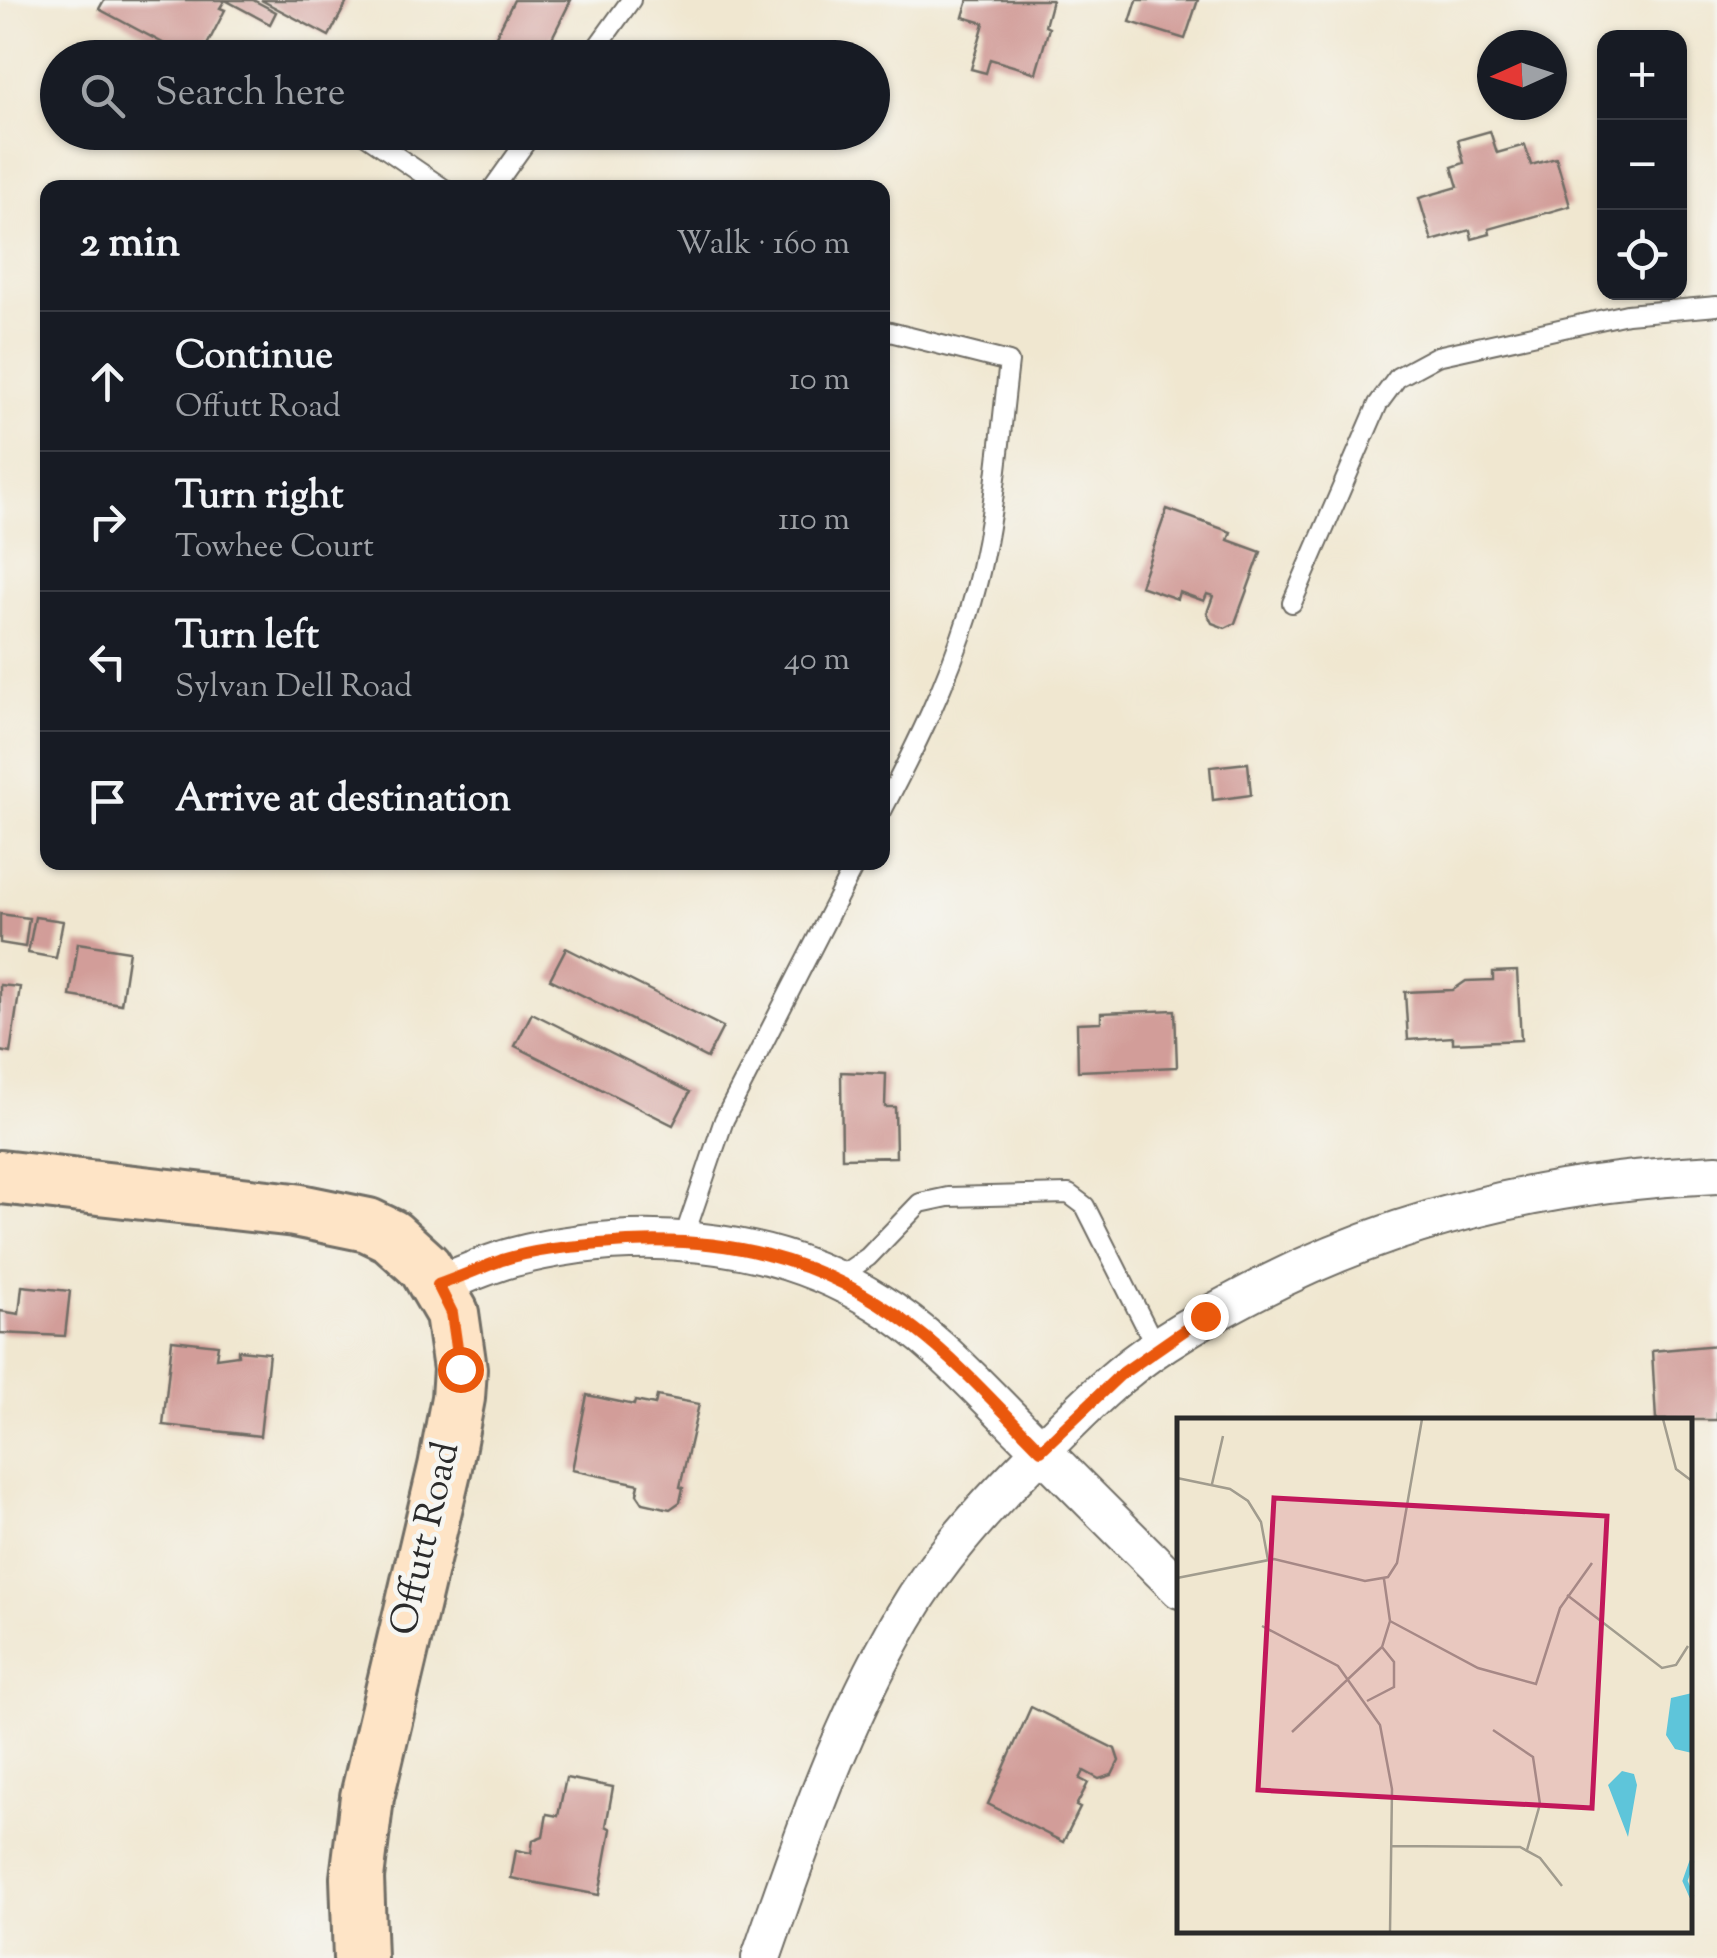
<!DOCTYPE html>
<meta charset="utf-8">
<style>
:root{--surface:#171b24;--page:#242831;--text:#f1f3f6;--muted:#9ea1a6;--line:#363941}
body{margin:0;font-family:"Sorts Mill Goudy",serif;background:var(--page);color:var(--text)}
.controls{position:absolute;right:30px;top:30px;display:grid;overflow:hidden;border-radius:20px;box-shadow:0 2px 8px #0004}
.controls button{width:90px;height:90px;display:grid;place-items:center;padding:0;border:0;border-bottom:2px solid var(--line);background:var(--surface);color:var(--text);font:50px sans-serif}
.compass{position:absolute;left:1477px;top:30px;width:90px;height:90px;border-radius:50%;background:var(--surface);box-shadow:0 2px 8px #0004;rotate:267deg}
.stop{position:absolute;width:30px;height:30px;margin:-22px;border:8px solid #ea580c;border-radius:50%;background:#fff}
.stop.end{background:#ea580c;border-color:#fff;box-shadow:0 2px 10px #0008}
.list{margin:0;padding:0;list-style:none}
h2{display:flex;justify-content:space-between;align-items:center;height:130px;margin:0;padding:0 40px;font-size:42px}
h2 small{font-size:32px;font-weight:400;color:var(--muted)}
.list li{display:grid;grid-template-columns:65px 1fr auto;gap:30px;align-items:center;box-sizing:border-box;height:140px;padding:0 40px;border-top:2px solid var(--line)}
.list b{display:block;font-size:38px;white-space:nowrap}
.list p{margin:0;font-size:32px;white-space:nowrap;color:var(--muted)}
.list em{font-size:32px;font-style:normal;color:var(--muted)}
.icon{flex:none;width:55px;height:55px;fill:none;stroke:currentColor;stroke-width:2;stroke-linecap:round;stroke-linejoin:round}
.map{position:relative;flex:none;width:1717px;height:1958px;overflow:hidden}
.search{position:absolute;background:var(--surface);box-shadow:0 2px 8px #0004;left:40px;top:40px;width:850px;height:110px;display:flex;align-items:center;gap:25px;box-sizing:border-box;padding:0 35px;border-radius:55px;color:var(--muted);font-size:38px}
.panel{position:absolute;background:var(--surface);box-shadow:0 2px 8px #0004;left:40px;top:180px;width:850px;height:690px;border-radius:20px}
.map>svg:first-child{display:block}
.building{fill:#d29d99}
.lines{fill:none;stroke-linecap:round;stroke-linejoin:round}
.lane-casing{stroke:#706d65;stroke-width:22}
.street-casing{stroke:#706d65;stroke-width:42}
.secondary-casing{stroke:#706d65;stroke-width:58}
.lane{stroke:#fff;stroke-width:18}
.street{stroke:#fff;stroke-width:38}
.secondary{stroke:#fee4c6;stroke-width:52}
.route{stroke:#ea580c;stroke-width:12}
.labels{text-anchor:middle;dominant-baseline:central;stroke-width:9;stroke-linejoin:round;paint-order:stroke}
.street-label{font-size:38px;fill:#2b2b2b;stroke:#f6f6f2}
.inset-river{fill:none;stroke:#5ec5da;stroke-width:5}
.inset-road{fill:none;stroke:#a19c8e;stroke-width:2.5}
.view{fill:#c2185b;fill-opacity:0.15;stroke:#c2185b;stroke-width:5}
.inset-edge{fill:none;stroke:#2b2b2b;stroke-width:5}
</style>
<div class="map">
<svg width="1717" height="1958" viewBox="0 0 1717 1958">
<rect width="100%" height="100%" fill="#f6f6f2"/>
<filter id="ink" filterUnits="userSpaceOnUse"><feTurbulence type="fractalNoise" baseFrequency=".01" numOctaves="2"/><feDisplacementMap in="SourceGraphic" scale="20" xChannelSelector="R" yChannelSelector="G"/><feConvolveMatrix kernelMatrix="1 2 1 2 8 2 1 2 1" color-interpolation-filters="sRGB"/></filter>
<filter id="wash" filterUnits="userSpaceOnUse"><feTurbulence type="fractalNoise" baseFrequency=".0048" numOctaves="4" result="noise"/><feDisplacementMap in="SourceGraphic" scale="40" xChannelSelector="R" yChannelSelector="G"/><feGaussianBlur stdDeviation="2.25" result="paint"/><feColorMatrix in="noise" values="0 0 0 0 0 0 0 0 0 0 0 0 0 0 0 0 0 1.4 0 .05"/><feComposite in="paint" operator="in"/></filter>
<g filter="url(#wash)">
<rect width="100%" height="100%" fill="#f0e7d0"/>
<g id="blocks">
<g class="building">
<polygon points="104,0 253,0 276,12 270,24 225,0 220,8 225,10 204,51 216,58 191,58 99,9"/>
<polygon points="261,0 348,0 329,36"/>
<polygon points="514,0 571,0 542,58 509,58 490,48"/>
<polygon points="968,0 1052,0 1045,26 1049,28 1036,73 990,59 986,73 971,69 984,23 963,17"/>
<polygon points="1137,0 1198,0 1185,39 1130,22"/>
<polygon points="1490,131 1497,153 1525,145 1531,165 1556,158 1570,206 1489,229 1490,234 1472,239 1470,230 1432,241 1419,198 1458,187 1452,167 1464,163 1458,140"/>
<polygon points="1167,509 1231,532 1228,540 1261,552 1235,623 1225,628 1212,623 1207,613 1213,596 1207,594 1204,601 1179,592 1177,599 1140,586"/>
<polygon points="1248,763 1251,795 1213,800 1210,767"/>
<polygon points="0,914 29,918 25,947 0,943"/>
<polygon points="35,917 63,921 56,958 28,953"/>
<polygon points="78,943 129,951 121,1004 70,996"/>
<polygon points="566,948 723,1027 707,1058 550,979"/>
<polygon points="1517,971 1521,1040 1453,1043 1453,1037 1408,1040 1405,992 1453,990 1466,981 1493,980 1493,972"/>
<polygon points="0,985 20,987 10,1053 0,1051"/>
<polygon points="1175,1010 1177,1067 1078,1071 1077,1023 1101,1022 1101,1013"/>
<polygon points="532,1013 690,1092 673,1125 515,1046"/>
<polygon points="841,1072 886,1074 885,1107 895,1107 896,1157 842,1158"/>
<polygon points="22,1286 70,1291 65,1336 0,1333 0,1311 19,1314"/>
<polygon points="172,1340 218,1345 216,1358 238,1355 238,1350 269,1353 260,1436 163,1425"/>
<polygon points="1717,1345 1717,1420 1656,1420 1652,1351"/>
<polygon points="587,1395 634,1405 635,1401 655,1405 657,1396 699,1404 680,1487 683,1488 680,1502 670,1509 643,1503 637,1494 639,1484 572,1470"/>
<polygon points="1031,1707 1115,1749 1119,1761 1112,1775 1099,1779 1084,1771 1080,1779 1088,1783 1076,1806 1080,1808 1063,1842 988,1804"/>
<polygon points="566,1778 613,1787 606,1826 611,1829 599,1895 511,1878 516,1850 531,1853 533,1840 543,1836 547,1814 558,1816"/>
</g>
</g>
</g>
<g filter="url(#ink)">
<use href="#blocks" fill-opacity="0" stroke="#706d65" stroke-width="2.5"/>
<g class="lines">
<defs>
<g id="lane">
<polyline points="589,58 631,0"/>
<polyline points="361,132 443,188"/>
<polyline points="493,188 533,132"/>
<path d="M882,330L1009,362C999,445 994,533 969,613C947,683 916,746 882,811"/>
<polyline points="1292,603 1378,404 1398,377 1437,356 1627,314 1717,306"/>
<polyline points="683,1240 724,1120 856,862"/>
<polyline points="836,1279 868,1257 920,1203 948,1197 1069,1194 1085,1206 1157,1349"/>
</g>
<g id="street">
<path d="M438,1285C462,1276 485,1265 510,1258C631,1226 768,1234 877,1302C931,1335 974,1383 1018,1427C1072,1481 1126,1535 1180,1589"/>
<path d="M761,1958C801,1842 841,1724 904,1617C937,1560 981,1512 1027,1465C1056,1435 1087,1403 1119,1376C1159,1342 1207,1316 1253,1292C1398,1216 1554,1181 1717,1174"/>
</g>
<polyline id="secondary" points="0,1177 295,1210 368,1225 391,1236 425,1267 452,1313 460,1369 458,1398 445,1467 367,1797 357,1878 360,1958"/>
</defs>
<use href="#lane" class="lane-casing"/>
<use href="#street" class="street-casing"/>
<use href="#secondary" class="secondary-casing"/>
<use href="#lane" class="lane"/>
<use href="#street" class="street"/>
<use href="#secondary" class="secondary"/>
</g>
</g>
<g class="lines" filter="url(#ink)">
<path class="route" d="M460,1369L452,1313L438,1285C460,1277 481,1268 502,1260C534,1250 567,1247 600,1244C717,1233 820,1255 915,1329C961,1364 1000,1409 1041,1450L1120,1375L1205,1316"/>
</g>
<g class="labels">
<g class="street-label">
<text transform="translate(427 1539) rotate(-77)">Offutt Road</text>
</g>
</g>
<g transform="translate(1177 1418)">
<rect width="515" height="515" fill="#f0e7d0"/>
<path d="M515,275V335L498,331L489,317L494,280ZM445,353L457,356L460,367L451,419L431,367Z" fill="#5ec5da"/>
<path class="inset-river" d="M515,443L508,463L515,479"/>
<path class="inset-road" d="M486,1L499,51L515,63M0,60L53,71L71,83L84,104L91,142M35,66L46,18M0,160L97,141L188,163L211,159L220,145L245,1M390,177L485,250L499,247L511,228M213,203L301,250L359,266L383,190L415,145M85,208L161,248L203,307L215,371L213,514M190,283L217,269V244L205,229M316,312L356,339L363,386L350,432M115,314L205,229L213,203L207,161M214,428L343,429L363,440L385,468"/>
<path class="view" d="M97,80L430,98L415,390L81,372Z"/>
<rect width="515" height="515" class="inset-edge"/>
</g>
</svg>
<div class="controls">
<button>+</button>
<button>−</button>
<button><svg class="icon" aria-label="locate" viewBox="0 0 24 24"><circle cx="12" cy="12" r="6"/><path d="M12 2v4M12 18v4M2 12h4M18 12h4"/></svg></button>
</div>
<svg class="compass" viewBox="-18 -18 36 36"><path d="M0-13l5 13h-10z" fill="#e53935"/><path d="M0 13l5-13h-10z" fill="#9ea1a6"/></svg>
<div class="stop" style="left:460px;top:1369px"></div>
<div class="stop end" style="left:1205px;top:1316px"></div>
<div class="search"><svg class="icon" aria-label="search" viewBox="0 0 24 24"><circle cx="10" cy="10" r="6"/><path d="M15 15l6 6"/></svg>Search here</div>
<section class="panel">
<h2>2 min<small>Walk · 160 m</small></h2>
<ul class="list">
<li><svg class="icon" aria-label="ahead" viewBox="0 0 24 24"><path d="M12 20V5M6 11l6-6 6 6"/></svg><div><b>Continue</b><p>Offutt Road</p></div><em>10 m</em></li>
<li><svg class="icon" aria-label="right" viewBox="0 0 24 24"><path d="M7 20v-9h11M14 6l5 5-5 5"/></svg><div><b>Turn right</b><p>Towhee Court</p></div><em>110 m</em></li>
<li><svg class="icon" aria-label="left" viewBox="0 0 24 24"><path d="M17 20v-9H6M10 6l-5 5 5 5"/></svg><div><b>Turn left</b><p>Sylvan Dell Road</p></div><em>40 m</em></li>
<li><svg class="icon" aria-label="arrive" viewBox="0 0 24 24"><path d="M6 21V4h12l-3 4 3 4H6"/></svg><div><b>Arrive at destination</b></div></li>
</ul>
</section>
</div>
